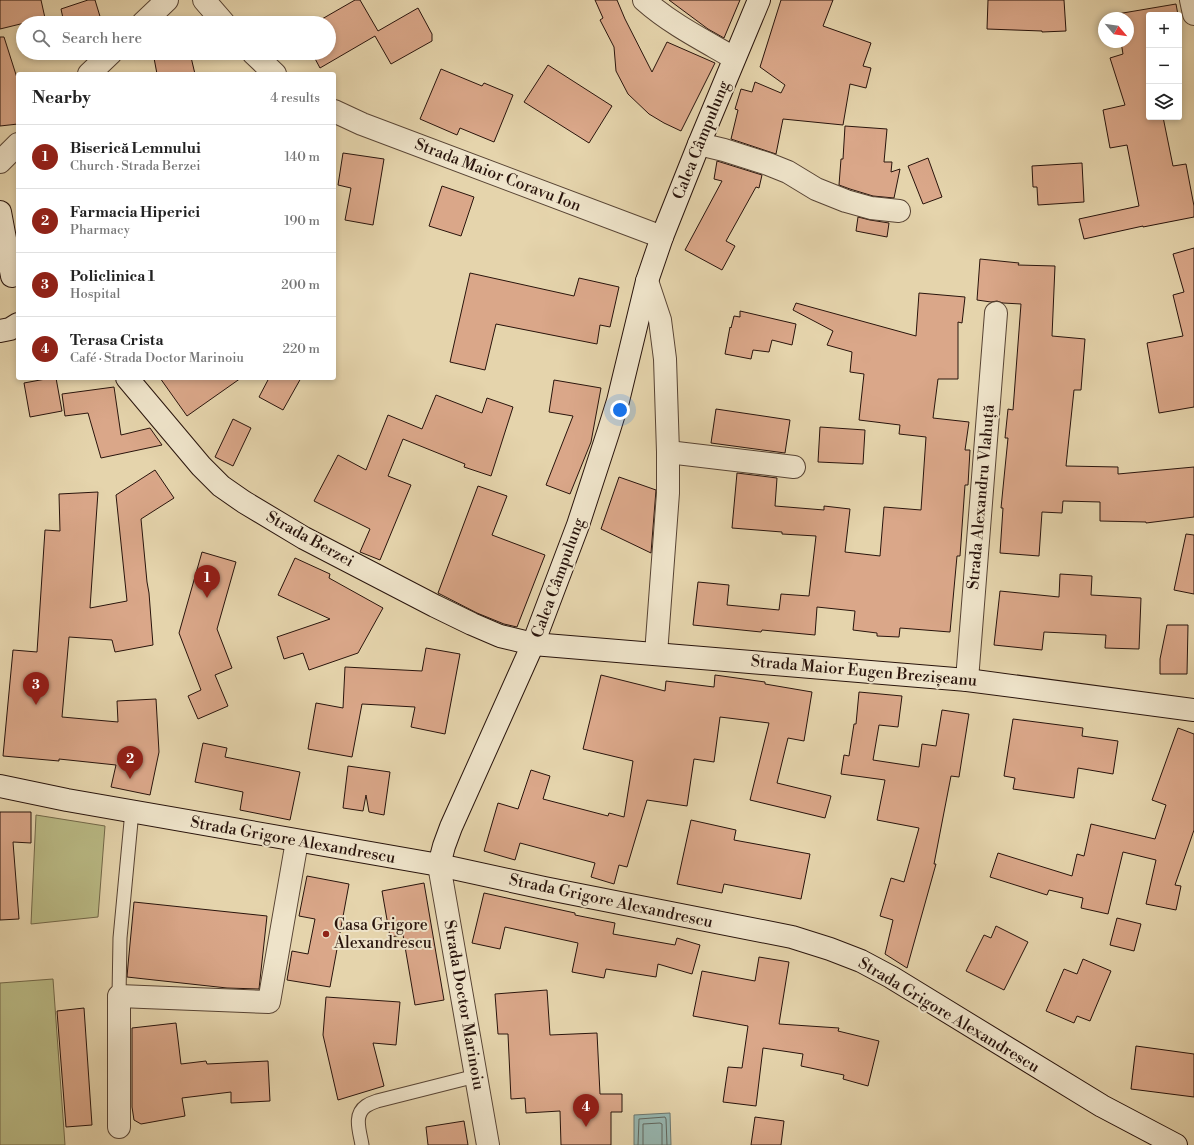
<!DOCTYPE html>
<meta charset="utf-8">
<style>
:root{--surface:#fff;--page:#f2f2f2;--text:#222;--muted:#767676;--line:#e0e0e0;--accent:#8f2418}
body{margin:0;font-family:"Libre Bodoni",serif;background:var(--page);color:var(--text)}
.controls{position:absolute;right:12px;top:12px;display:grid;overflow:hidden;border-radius:4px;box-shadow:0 2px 6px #0003}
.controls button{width:36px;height:36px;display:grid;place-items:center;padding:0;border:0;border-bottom:1px solid var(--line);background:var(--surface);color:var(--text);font:20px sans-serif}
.compass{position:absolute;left:1098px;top:12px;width:36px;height:36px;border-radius:50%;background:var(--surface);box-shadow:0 2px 6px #0003;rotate:119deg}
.you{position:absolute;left:620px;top:410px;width:14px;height:14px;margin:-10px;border:3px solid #fff;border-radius:50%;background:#1a73e8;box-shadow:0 0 0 6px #1a73e833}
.badge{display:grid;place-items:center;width:26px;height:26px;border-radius:50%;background:var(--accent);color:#fff;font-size:13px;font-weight:700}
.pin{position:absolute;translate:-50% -33px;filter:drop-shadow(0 1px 2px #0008)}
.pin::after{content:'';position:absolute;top:21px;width:14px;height:12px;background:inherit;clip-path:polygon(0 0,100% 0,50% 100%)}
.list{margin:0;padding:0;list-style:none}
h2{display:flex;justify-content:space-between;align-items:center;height:52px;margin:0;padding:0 16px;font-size:17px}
h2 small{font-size:13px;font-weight:400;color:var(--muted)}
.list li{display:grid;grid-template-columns:26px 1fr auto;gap:12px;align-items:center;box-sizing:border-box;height:64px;padding:0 16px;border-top:1px solid var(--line)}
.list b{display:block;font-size:15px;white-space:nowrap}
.list p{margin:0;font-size:13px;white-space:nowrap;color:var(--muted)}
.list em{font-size:13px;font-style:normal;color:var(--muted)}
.icon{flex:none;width:22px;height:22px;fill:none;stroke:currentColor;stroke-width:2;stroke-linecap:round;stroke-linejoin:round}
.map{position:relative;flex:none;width:1194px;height:1145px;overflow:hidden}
.search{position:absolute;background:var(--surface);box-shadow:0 2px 6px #0003;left:16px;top:16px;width:320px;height:44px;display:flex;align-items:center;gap:10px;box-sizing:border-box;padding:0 14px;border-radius:22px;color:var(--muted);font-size:15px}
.panel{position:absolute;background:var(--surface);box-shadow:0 2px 6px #0003;left:16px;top:72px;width:320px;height:308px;border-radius:4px}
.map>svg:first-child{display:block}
.green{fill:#babb86;stroke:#726849}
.water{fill:#97b7b1;stroke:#6b766f}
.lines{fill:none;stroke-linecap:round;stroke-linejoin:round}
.shore{stroke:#60665e;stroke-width:1}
.building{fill:#daa789;stroke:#29140c}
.lane-casing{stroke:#584434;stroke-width:15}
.street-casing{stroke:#584434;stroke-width:24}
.secondary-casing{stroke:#29140c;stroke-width:24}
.lane{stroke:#eee3c9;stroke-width:13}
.street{stroke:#eee3c9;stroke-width:22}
.secondary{stroke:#eee3c9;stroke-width:22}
.poi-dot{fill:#8f2418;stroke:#eee3c9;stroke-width:1.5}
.labels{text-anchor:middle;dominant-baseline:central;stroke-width:4;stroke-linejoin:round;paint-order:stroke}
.street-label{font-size:16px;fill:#29140c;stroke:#eee3c9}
.poi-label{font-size:16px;fill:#29140c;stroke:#eee3c9;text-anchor:start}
</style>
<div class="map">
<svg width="1194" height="1145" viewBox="0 0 1194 1145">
<rect width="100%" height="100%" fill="#e5d4ac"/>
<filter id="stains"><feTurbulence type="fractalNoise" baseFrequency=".005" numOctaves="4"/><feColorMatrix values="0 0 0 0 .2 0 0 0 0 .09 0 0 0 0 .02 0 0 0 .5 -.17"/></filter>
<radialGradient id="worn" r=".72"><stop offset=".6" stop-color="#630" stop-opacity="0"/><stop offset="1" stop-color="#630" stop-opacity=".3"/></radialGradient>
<g class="green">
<polygon points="36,815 105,826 98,917 31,924"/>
<polygon points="53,979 65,1145 0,1145 0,983"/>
</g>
<polygon class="water" points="670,1113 671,1145 634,1145 634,1115"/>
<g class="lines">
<g class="shore">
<polyline points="638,1145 639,1119 665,1117 666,1119 667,1145"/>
<polyline points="643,1145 643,1124 660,1123 662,1124 662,1145"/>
</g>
</g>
<g class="building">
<polygon points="0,0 41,0 45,18 0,29"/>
<polygon points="88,0 95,0 102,23 64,23 61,9"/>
<polygon points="355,0 360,0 378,31 418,8 432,34 432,41 391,64 375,36 320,68 312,53 329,53 329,23 315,23"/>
<polygon points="595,0 617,0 625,19 652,72 667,42 715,63 681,131 664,123 649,114 628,94 616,71 614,47 600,20 603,18"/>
<polygon points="669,0 740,0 724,38 708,29"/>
<polygon points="781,0 833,0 823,26 871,43 863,66 871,68 866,88 850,84 843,125 783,119 776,154 731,139 738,110 735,109 741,89 752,92 755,82 781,93 785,85 760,67"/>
<polygon points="988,0 1064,0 1066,31 1042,32 1042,31 987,29"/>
<polygon points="1176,4 1178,15 1149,15 1149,117 1163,117 1173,166 1186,164 1194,206 1194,217 1143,227 1143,226 1084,239 1079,219 1139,206 1127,145 1110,148 1103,110 1125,105 1110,58 1123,54 1121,42 1128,42 1128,18 1118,18 1117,14"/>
<polygon points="0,37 4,37 18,81 18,124 0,126"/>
<polygon points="175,53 190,53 195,74 157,74 154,58"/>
<polygon points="548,65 612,106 589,143 524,102"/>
<polygon points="441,69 482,86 484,83 513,95 494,142 460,128 457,135 420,119"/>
<polygon points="845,126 887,129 884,162 892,162 891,172 900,169 894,198 873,196 850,189 839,185 841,159 843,159"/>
<polygon points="343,153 384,159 373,225 345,220 351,188 338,185"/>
<polygon points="928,158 942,197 923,204 908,166"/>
<polygon points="717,161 762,175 759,188 756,187 726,241 735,246 722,270 685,250 722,181 714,179"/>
<polygon points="1082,163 1084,202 1038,205 1037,187 1033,187 1032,166"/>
<polygon points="442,186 474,197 461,236 429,226"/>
<polygon points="858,217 870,220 889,223 887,237 856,231"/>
<polygon points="1194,248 1194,407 1159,413 1147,343 1183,336 1173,295 1184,292 1173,254"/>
<polygon points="980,259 1019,263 1018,265 1055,266 1052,336 1085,339 1081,390 1074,390 1066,466 1118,467 1118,474 1194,467 1194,517 1146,523 1146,522 1100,521 1100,502 1063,501 1062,513 1042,512 1039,556 1000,553 1003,508 1001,508 1008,438 1005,438 1008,409 1013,410 1021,304 1003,303 997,301 991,302 977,300"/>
<polygon points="470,273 574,296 579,278 619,287 610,327 600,325 597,344 496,324 485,370 450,362"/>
<polygon points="919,293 965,297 962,323 958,322 958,379 938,379 933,418 969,422 965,450 970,450 968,485 965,485 960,556 957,556 950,632 900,628 899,637 877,636 877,633 853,630 855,611 817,607 815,635 762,630 761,632 693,625 698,582 729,585 727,605 779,610 781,594 809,596 816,536 782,534 782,532 732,528 737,473 777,478 775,506 824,510 824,506 850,509 845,552 880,556 884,507 921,510 926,437 899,434 900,425 859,420 864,374 850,372 852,352 827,345 833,331 793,310 796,303 916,336"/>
<polygon points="740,311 796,324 792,345 772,340 769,352 753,350 751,359 725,354 730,327 731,328 734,316 740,317"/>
<polygon points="51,378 56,378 62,411 30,417 24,383"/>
<polygon points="160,378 241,378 187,416"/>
<polygon points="269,378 301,378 283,410 259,397"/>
<polygon points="554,380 601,388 591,442 570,494 546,485 573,416 549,412"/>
<polygon points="114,387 121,435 150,428 162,445 101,458 88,413 65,416 62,394"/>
<polygon points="436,395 482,413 487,398 513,407 491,476 464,467 465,464 403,439 388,476 411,485 380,560 360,552 370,529 314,501 338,455 366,470 388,415 422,429"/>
<polygon points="716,409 790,420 785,453 711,443"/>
<polygon points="233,419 251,428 233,466 215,457"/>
<polygon points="820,427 865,430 863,464 818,462"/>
<polygon points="155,470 174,498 141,519 147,582 149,593 153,645 115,652 112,640 69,637 62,717 118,722 117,701 156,699 159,752 150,795 111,787 116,765 59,759 59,761 3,756 13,650 37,652 45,530 60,531 59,494 98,492 90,608 127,601 116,495"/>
<polygon points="619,477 656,490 651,553 601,529"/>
<polygon points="478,486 507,496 492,535 545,555 517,627 504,624 477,613 438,593"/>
<polygon points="1186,534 1194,535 1194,594 1174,590"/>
<polygon points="202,552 236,562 217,629 232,668 215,675 228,706 198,719 188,696 201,690 179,633"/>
<polygon points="295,558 330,574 329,578 383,608 358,653 309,670 303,653 284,659 277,637 330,619 278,595"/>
<polygon points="1060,574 1092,576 1091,595 1141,598 1139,649 1105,648 1106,635 1044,632 1042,650 994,645 1000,591 1059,597"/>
<polygon points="1167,625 1188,625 1187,674 1160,674 1160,659"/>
<polygon points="426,648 460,654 445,734 411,727 415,707 362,704 352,757 308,749 316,703 343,708 345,667 422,671"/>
<polygon points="601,675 665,691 666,681 714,687 715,675 765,682 765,684 812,692 804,741 788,738 777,783 831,796 825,818 750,800 769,723 720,717 714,762 694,759 687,806 647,800 627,867 619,865 614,884 591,877 595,863 520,843 515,860 484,851 498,803 518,809 531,770 550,776 543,799 608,816 609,813 624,817 633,761 583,749"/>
<polygon points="859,692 902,696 898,727 879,725 873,760 919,767 922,744 936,746 942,710 969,714 959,777 951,776 934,864 936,864 907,968 885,954 893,920 880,916 891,878 904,882 919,828 877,820 885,780 841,774 844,755 849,756 854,724 856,724"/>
<polygon points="1013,719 1083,728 1082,736 1118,741 1113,774 1078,768 1074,798 1013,789 1015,778 1004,776"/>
<polygon points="1178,728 1194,734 1194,830 1175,885 1181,886 1176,910 1146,904 1156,860 1123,852 1108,914 1081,908 1083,898 1049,890 1047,895 990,877 998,853 1072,876 1077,854 1084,856 1091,824 1155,839 1166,805 1152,800"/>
<polygon points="203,743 227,748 225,757 300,772 290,820 240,810 243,792 195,782"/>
<polygon points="348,766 390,772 384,815 369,812 366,795 363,811 343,808"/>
<polygon points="0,812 31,812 31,843 13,842 19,919 0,920"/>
<polygon points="691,820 736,830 734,840 810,854 801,899 724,884 722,893 677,884"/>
<polygon points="307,876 349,884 330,987 287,980 292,951 308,954 315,919 299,916"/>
<polygon points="424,883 444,1000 415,1005 403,935 390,937 382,891"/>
<polygon points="484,893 575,913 575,915 615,923 613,934 675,945 677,938 700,945 692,974 658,964 656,977 606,969 604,978 572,972 578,943 505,927 500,949 472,943"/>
<polygon points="134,902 267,916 259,989 227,988 127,977 128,965"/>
<polygon points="1117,918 1141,924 1134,951 1110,945"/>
<polygon points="996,926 1028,942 1004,990 966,971 984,935 991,938"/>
<polygon points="759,957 789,962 779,1024 839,1028 838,1031 879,1041 868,1086 843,1079 844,1075 801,1066 803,1054 763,1048 756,1106 723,1102 728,1067 742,1068 748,1026 693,1016 702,971 755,981"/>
<polygon points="1083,959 1111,971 1090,1021 1077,1016 1074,1023 1046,1011 1064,969 1077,974"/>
<polygon points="547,990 550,1035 597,1033 600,1094 622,1094 622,1112 611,1112 611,1145 561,1145 560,1111 526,1113 525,1098 511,1099 508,1034 498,1034 495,994"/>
<polygon points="326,997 400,1002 396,1045 373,1043 384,1086 338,1100 323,1035"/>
<polygon points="84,1008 92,1125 66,1127 57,1011"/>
<polygon points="176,1023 181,1064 206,1061 207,1064 268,1061 270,1101 231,1103 231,1092 182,1098 185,1116 141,1124 134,1120 132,1107 132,1028"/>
<polygon points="1136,1046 1194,1054 1194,1097 1131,1089"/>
<polygon points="755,1117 784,1121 781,1145 751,1145"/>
<polygon points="464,1121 468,1145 428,1145 426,1127"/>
</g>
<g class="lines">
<defs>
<g id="lane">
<polyline points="119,996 120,938 132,811"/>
<path d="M362,1145C360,1132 353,1115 366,1106C369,1104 374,1102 377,1101L476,1076"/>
</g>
<g id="street">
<polyline points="204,0 224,23"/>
<path d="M644,0C671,24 703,40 734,58"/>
<polyline points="1191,0 1194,14"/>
<polyline points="143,23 167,0"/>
<polyline points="253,53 275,74"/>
<polyline points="89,74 111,53"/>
<polyline points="334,111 362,124 662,237"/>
<polyline points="699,144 724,150 768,164 788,172 816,189 846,201 871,208 899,211"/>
<polyline points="0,162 18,144"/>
<polyline points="647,281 660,320 665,359 668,452 668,493 656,654"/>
<polyline points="668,452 794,467"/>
<polyline points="967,680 996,313"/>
<polyline points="439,865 488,1145"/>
<polyline points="119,1127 119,996 269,1002 297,841"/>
</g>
<g id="secondary">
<polyline points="0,212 12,276"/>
<polyline points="0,331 10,329 18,324"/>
<polyline points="127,378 201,466 221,486 244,502 304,538 435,606 472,624 500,636 533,644 967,680 1194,710"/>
<polyline points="0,786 67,800 439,865 544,888 792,937 830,949 861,961 891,977 1102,1106 1176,1145"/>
<polyline points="439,865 444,846 451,827 533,644 578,525 608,433 618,401 647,281 662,237 699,144 759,0"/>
</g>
</defs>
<use href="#lane" class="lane-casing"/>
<use href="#street" class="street-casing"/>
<use href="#secondary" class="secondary-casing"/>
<use href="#lane" class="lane"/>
<use href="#street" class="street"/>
<use href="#secondary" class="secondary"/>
</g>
<circle class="poi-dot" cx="326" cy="934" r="4"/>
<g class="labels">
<g class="street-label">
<text transform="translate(701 140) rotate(-68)">Calea Câmpulung</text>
<text transform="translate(498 175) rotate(21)">Strada Maior Coravu Ion</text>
<text transform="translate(981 497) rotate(-85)">Strada Alexandru Vlahuță</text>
<text transform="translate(310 539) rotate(29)">Strada Berzei</text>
<text transform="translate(558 578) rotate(-70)">Calea Câmpulung</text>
<text transform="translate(864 671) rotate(5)">Strada Maior Eugen Brezișeanu</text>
<text transform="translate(293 840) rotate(10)">Strada Grigore Alexandrescu</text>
<text transform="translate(611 901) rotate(12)">Strada Grigore Alexandrescu</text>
<text transform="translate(464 1005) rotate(80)">Strada Doctor Marinoiu</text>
<text transform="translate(949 1015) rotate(31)">Strada Grigore Alexandrescu</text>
</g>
<g class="poi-label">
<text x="334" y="925">Casa Grigore<tspan x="334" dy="18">Alexandrescu</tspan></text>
</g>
</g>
<rect width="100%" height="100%" filter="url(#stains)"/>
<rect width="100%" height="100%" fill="url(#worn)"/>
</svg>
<div class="controls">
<button>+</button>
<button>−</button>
<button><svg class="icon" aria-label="layers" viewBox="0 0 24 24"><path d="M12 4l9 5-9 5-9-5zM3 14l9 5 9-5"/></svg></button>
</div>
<svg class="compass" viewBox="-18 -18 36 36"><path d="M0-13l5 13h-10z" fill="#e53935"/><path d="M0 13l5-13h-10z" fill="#767676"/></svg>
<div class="you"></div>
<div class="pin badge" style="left:207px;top:598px">1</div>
<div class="pin badge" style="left:130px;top:779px">2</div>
<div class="pin badge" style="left:36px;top:705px">3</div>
<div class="pin badge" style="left:586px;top:1127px">4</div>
<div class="search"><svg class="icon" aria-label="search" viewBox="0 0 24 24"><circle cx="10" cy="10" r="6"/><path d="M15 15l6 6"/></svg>Search here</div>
<section class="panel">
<h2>Nearby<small>4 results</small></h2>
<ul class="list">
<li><span class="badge">1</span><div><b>Biserică Lemnului</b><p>Church · Strada Berzei</p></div><em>140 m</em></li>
<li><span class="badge">2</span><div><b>Farmacia Hiperici</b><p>Pharmacy</p></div><em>190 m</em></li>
<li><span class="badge">3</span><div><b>Policlinica 1</b><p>Hospital</p></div><em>200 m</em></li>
<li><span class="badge">4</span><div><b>Terasa Crista</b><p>Café · Strada Doctor Marinoiu</p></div><em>220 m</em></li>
</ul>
</section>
</div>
